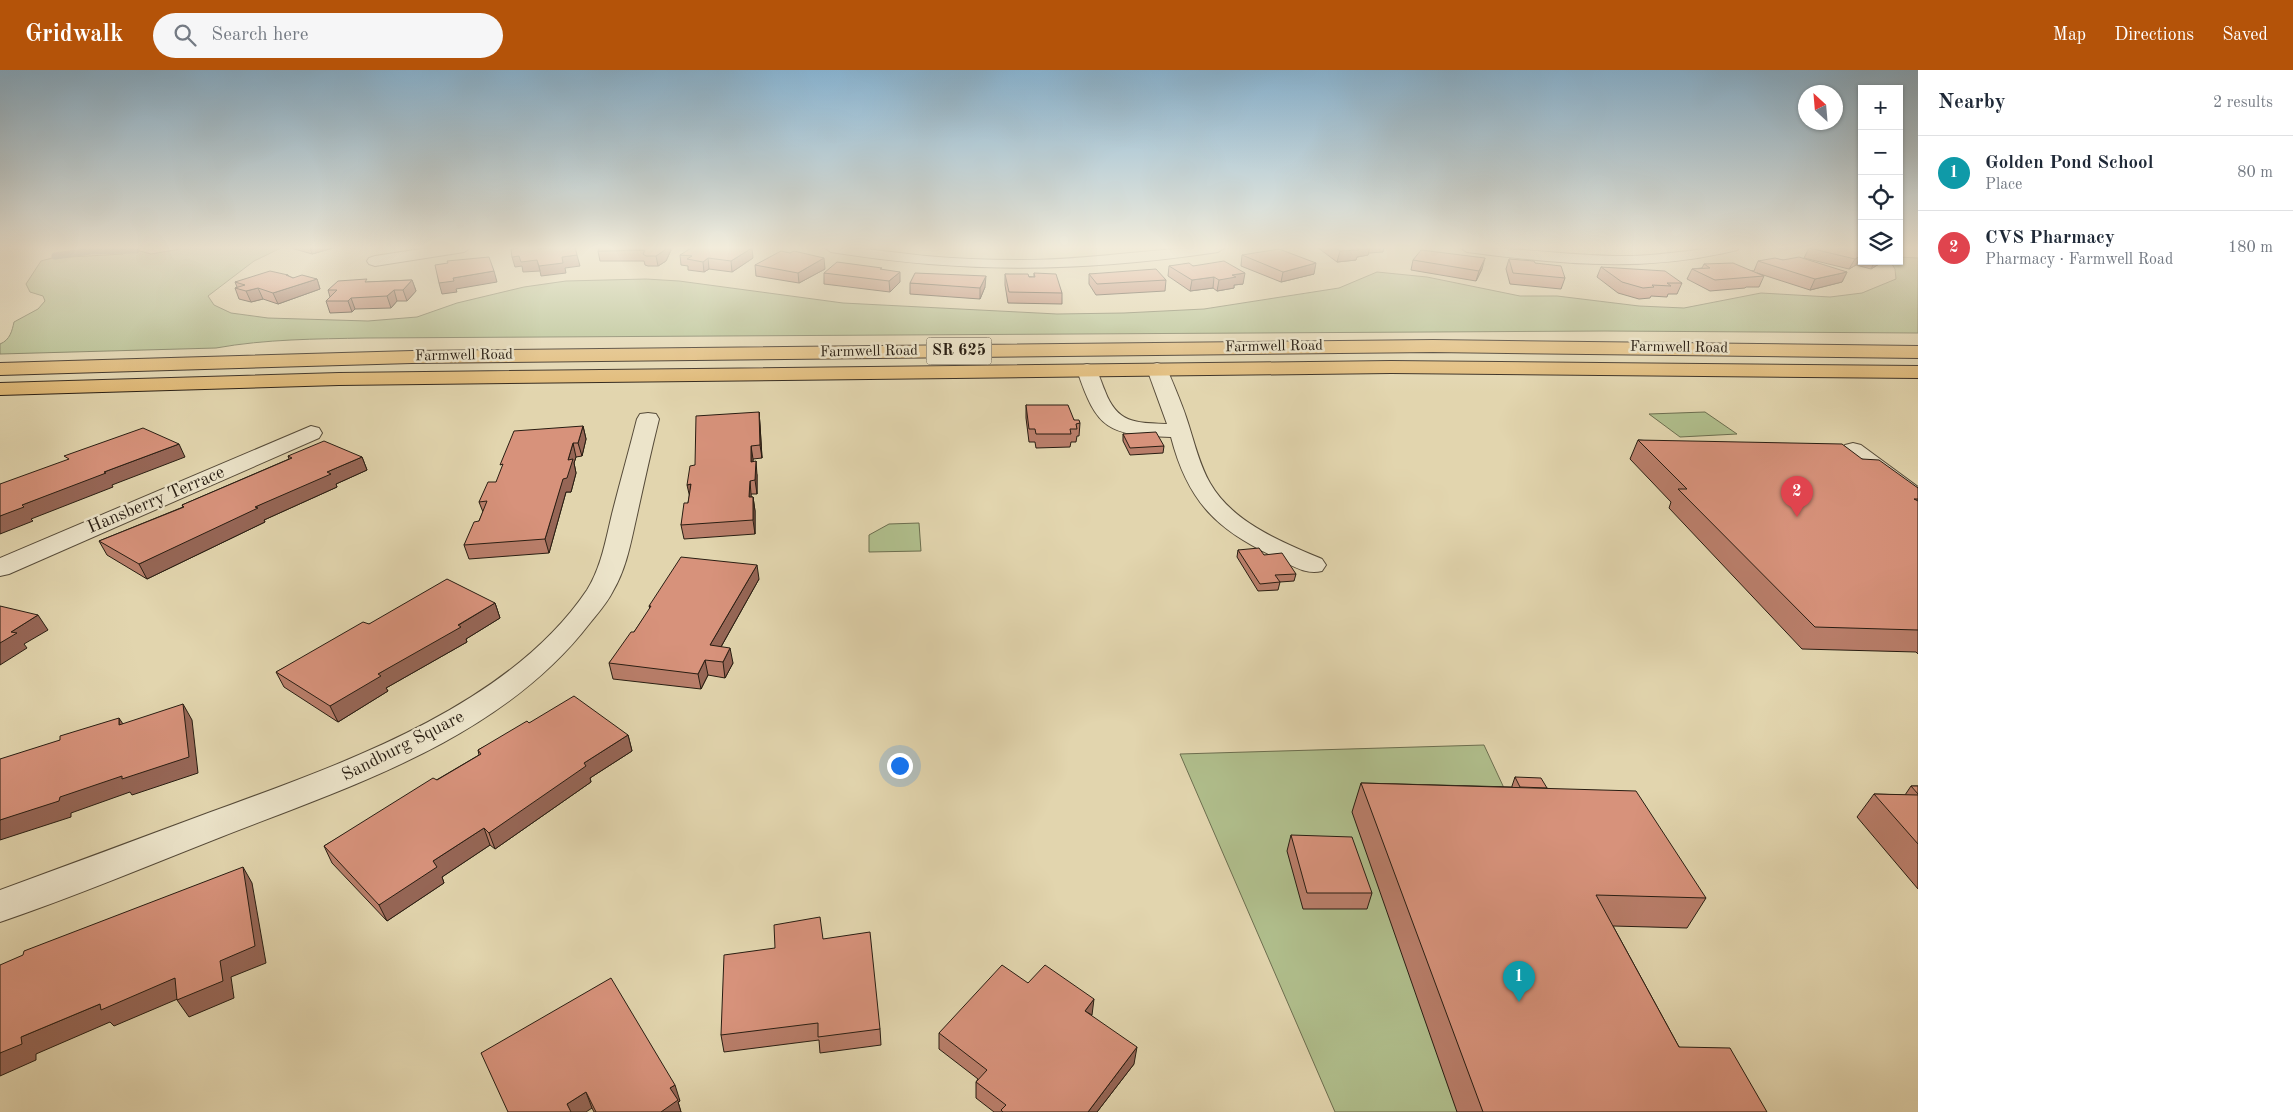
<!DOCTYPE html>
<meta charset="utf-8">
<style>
:root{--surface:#fff;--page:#f6f6f7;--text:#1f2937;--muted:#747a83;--line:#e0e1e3;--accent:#b45309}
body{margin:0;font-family:"Old Standard TT",serif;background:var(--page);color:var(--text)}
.controls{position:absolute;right:15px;top:15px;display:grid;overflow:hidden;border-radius:0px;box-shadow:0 1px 4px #0004}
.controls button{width:45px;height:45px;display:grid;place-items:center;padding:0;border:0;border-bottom:1px solid var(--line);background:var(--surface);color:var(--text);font:25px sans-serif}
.compass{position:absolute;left:1798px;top:15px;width:45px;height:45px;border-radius:50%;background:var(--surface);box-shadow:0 1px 4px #0004;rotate:334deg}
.you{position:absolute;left:899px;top:695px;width:18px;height:18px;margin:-12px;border:4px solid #fff;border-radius:50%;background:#1a73e8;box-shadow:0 0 0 8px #1a73e833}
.badge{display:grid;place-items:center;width:32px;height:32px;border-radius:50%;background:var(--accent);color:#fff;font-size:16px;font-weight:700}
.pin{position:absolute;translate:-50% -41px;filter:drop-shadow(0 1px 2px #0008)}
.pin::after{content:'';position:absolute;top:26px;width:18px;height:15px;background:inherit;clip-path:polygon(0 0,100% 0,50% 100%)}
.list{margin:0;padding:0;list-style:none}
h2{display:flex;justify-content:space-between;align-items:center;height:65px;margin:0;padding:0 20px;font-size:21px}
h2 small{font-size:16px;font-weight:400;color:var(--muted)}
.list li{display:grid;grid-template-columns:32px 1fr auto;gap:15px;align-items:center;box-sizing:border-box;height:75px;padding:0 20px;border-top:1px solid var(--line)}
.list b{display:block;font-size:19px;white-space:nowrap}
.list p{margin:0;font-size:16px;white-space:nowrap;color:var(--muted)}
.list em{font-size:16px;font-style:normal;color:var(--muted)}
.icon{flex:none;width:28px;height:28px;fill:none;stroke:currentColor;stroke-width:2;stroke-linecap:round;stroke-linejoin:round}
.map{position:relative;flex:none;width:1918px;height:1042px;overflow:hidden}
header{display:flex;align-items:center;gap:30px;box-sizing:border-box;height:70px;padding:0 25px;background:var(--accent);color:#fff}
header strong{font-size:24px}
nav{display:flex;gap:28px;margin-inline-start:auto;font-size:18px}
.search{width:350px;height:45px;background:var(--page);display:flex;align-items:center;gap:12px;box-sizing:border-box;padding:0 18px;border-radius:28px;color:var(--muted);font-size:19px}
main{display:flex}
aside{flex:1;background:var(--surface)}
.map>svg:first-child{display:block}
.green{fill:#b0be8c;stroke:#6c6e4f}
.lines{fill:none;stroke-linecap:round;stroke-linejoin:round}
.stream{stroke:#6c7974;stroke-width:7}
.minor-casing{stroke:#564b39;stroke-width:2}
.major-casing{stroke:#281d12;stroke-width:2}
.minor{fill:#ece4ca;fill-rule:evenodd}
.major{fill:#e1ba77;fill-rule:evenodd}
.wall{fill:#b97e6a;stroke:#281d12}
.shaded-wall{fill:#966656;stroke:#281d12}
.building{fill:#d7927b;stroke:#281d12}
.labels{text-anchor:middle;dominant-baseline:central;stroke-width:5;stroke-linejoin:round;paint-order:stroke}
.far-street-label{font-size:15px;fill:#281d12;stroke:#ece4ca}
.shield{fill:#ece4ca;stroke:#635949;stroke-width:1}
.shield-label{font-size:16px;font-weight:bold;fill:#281d12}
.street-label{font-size:18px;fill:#281d12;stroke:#ece4ca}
</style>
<header>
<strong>Gridwalk</strong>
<div class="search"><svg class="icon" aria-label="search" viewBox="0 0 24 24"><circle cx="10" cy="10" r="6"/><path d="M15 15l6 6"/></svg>Search here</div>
<nav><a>Map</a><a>Directions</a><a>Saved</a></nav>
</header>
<main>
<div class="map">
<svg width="1918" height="1042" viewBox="0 0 1918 1042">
<rect width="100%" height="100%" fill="#e2d5ae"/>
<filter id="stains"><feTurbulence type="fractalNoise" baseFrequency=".004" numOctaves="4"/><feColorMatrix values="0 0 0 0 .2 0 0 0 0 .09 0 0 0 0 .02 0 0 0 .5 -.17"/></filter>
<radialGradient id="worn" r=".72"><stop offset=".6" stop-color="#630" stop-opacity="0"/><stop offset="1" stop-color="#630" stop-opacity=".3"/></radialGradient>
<g class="green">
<path d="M107,177H141L136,180L151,184L192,177H283L254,191L208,226L214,235L231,243L268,248L368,251L417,247L457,233L524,217L566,211L646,209L679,211L843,233L1057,244L1124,243L1204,239L1339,218L1377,202L1427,207L1520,226H1557L1639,236L1684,238L1761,223L1830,227L1862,223L1896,209L1895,199L1890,191H1899V187L1918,188V263L1605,261L366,268C316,269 266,269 216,278L0,284V274C10,270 12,261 14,252L38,239L45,231L43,226L30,222L26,214L41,191L52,188L123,184Z"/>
<polygon points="1705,342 1737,364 1680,367 1649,344"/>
<polygon points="919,453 921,481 869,482 869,465 889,454"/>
<polygon points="1484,675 1517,746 1457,1042 1335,1042 1180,684"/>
</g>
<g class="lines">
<polyline class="stream" points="55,186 91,181 136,180"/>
<defs>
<g id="minor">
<polygon points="434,177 472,177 464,182 375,196 369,194 367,191 369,188 375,186"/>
<path d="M823,177C858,177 891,182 926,186C958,189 992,190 1024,190C1092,190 1158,177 1226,177L1218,182C1084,202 965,204 831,182Z"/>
<path d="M1459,177C1517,177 1574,187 1632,186C1669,185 1704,177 1740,177L1737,180C1645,203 1560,194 1467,182Z"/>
<path d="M1157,293L1164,295L1167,299C1175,318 1183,336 1189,356C1195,375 1200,396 1210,413C1233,453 1282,472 1322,489L1326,495L1322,501C1306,505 1293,496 1279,489C1218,461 1188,433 1171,367C1108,365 1097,360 1077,300L1080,296L1087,294L1094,296C1099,303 1101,312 1105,321C1117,353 1135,353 1167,354L1147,299L1150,295Z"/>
<path d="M648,343L656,344L659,349C651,381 644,413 637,445C631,471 627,497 613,521C607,533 598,543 590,553C501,669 351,716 221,767C147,796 74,827 0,852V820C69,795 138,769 208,743C336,696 507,639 587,520C601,498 606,469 612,444C620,412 629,381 637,349L640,344Z"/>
<polygon points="311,356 319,358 322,363 319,368 9,504 0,506 0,488"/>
<polygon points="1853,373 1861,375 1918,417 1918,435 1909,433 1845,385 1842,380 1845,375"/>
</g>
<g id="major">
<polygon points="1433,270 1918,276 1918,288 1433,282 412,293 0,305 0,293 412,281"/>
<polygon points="1391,291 1918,296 1918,308 1391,303 339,315 0,325 0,313 339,303"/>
</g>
</defs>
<use href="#minor" class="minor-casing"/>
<use href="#major" class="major-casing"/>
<use href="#minor" class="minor"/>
<use href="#major" class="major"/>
</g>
<g class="wall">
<polygon points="288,177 333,177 333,178 312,184"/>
<polygon points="1015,177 1038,177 1038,178"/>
<polygon points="1317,177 1384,177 1383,182 1369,183 1368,185 1357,187 1356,190 1337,192"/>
<polygon points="1862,177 1862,191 1881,191 1879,194 1871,199 1856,195 1849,199 1804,188 1809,178"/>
<polygon points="671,180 666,191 658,196 648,196 645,195 644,191 600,191 598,181"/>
<polygon points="680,185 753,188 732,202 709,199 704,202 688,200 688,196 681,195"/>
<polygon points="1242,185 1314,204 1281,212 1241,196"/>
<polygon points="1509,189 1535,193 1565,208 1561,219 1510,214 1506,199"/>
<polygon points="1413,190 1482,199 1476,211 1411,200"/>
<polygon points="1783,190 1847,202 1842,212 1810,220 1757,203 1764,206 1759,217 1746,217 1745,218 1710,221 1687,209 1692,199 1702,198 1704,194 1754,201 1758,191"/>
<polygon points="755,195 825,199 799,213 756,206"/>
<polygon points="1169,196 1193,196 1243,214 1234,215 1234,218 1217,221 1213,218 1190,221 1168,206"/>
<polygon points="1601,197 1682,213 1677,224 1668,224 1667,227 1651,226 1650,228 1639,229 1618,223 1597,207"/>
<polygon points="882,200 900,212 890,222 824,214 824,203"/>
<polygon points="1034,203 1062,223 1062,234 1008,233 1005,215 1005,204 1034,207"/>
<polygon points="1089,204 1166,210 1165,221 1096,225 1089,214"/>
<polygon points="288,205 289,206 293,208 317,209 320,219 278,234 263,229 251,232 239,229 235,218 237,217 235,212"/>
<polygon points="412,210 416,221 407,231 397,231 391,238 355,239 352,242 330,243 326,231 330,227 328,220 368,212"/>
<polygon points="910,213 985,217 980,229 910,224"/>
<polygon points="1026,335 1074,350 1080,353 1079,366 1077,366 1076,372 1071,372 1070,377 1036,378 1035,372 1029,372 1026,348"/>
<polygon points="759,342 760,355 762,388 753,389 753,392 757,405 757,424 751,424 751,427 753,427 755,441 755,464 684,469 681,455 688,433 695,395"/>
<polygon points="583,356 586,369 582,386 576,387 574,393 576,403 571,422 566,422 549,483 469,489 464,475 479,451 483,442 479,432 496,412"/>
<polygon points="1123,364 1164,376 1163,383 1130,385 1123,371"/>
<polygon points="1638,370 1862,389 1918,418 1918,584 1916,582 1802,579 1669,438 1671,432 1630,389"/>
<polygon points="288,386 362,387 367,400 336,414 337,417 264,450 265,452 147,509 107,485 99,471 183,437 182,435 289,389"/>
<polygon points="1238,480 1264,485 1296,504 1294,511 1280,512 1278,520 1258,521 1237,487"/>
<polygon points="759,509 721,577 733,593 725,608 708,605 701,619 613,609 609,593 634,562 650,539 649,536"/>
<polygon points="495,533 500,548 466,569 467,572 386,618 388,621 338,652 284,617 276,602 369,554"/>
<polygon points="529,653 628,665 632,681 590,708 591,712 495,779 490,775 442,807 444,813 387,851 332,793 324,776 479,685 478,680"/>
<polygon points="1515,707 1547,718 1706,828 1687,858 1613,856 1679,977 1767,1042 1457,1042 1352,742 1361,713 1512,717 1512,716"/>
<polygon points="1911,716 1918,716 1918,819 1857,747 1874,724 1905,725"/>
<polygon points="1291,765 1372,823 1367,839 1303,839 1287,781"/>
<polygon points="823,869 880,959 881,975 820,983 819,970 724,982 721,965 775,878"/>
<polygon points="1028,913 1092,946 1134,994 1097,1042 994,1042 976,1028 976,1012 978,1009 939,979 939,963"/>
<polygon points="481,983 680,1031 678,1032 681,1042 594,1042 592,1038"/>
</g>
<g class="shaded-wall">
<polygon points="310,177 333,177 333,178 312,184"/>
<polygon points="666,177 670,177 671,180 666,191 658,196 656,186"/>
<polygon points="1354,177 1370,177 1368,185 1357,187 1356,190 1337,192 1340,181"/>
<polygon points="752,178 753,188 732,202 731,191"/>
<polygon points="577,185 580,196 565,198 566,203 541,206 539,196 562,187"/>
<polygon points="1862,185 1856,195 1849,199 1855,189"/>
<polygon points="519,186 537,190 540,201 523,202 522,196 515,197 512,187"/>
<polygon points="708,188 709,199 704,202 703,192"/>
<polygon points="824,188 825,199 799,213 798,203"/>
<polygon points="1485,188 1482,199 1476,211 1479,201"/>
<polygon points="1875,191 1881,191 1879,194 1871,199"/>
<polygon points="1316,193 1314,204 1281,212 1283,202"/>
<polygon points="494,201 497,212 456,219 457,222 442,224 439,213 453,208"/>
<polygon points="900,202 900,212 890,222 889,211"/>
<polygon points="1847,202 1842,212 1810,220 1815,209"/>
<polygon points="1245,203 1243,214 1234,215 1234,218 1217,221 1219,210 1232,205"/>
<polygon points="986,206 985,217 980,229 980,218"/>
<polygon points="1214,207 1213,218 1190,221 1192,210"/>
<polygon points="317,209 320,219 278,234 273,223"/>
<polygon points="412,210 416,221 407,231 403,220"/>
<polygon points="258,218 263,229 251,232 246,221"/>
<polygon points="394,220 397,231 391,238 387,226"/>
<polygon points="351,228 355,239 352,242 348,231"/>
<polygon points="759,342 760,355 762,388 760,375"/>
<polygon points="583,356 586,369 582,386 578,373"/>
<polygon points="573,373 576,387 574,393 576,403 571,422 566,422 549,483 545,469"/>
<polygon points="179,374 185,387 112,415 113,417 31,449 33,451 0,464 0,446 22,435 104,402"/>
<polygon points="751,376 753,389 752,405 751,392"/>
<polygon points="362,387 367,400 336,414 337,417 264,450 265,452 147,509 139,494 255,437 327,402"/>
<polygon points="756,391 757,405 757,424 755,410"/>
<polygon points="750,411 751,424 751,441 749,427"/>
<polygon points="691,414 690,428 687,415"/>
<polygon points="753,427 755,441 755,464 753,450"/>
<polygon points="757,495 759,509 713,591 710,575"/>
<polygon points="495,533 500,548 466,569 467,572 386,618 388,621 338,652 330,636 378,604"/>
<polygon points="38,545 48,560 24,574 27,578 0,595 0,573 11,562"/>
<polygon points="730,578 733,593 725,608 723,592"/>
<polygon points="705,590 708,605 701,619 698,604"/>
<polygon points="183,634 192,650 198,703 132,725 130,722 71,743 71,747 0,770 0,750 60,727"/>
<polygon points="119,648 129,663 119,655"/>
<polygon points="628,665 632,681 590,708 591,712 495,779 489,763 584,693"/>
<polygon points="484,758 490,775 442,807 444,813 387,851 379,835 433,791"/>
<polygon points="243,797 252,813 266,893 231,907 234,928 189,947 177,930 220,891"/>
<polygon points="175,908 187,925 114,956 110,952 36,984 36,990 0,1006 0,983 21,967 100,934"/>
<polygon points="1094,929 1092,945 1085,941"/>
<polygon points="1137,977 1134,994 1097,1042 1088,1042"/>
<polygon points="675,1015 680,1031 678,1032 681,1042 661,1042 670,1018"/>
<polygon points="586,1022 592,1038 586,1042 570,1042 567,1034"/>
</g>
<g class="building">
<polygon points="526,177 537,177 538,179 553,177 575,177 577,185 562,187 563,193 539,196 537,190 521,192 519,186 512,187 511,179"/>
<polygon points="600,177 666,177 665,180 656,186 646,186 643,184 645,180 598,181"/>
<polygon points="693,177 720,177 729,178 731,177 743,177 752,178 731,191 708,188 703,192 687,189 692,186 680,185"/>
<polygon points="1334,177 1355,177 1359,180 1340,181"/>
<polygon points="1811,177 1862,177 1862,185 1855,189 1809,178"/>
<polygon points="1279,179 1316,193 1283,202 1242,185"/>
<polygon points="1421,180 1485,188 1479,201 1413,190"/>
<polygon points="781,181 790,183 794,181 824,188 798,203 755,195"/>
<polygon points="489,187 494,201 453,208 454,211 439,213 435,195 448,193 447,191"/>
<polygon points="1799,187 1847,202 1815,209 1758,191 1775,188 1783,190"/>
<polygon points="1509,189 1534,191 1535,193 1561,196 1565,208 1513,203"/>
<polygon points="1224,191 1245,203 1232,205 1236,207 1219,210 1214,207 1192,210 1169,196 1189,193 1193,196"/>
<polygon points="837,192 882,198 880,199 900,202 889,211 824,203"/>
<polygon points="1733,193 1764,206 1715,210 1692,199 1710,198 1704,194"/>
<polygon points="1601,197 1665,201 1682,213 1667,213 1671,216 1652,215 1654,217 1643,218 1622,212"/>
<polygon points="1156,199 1166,210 1097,214 1089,204"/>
<polygon points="270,201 288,205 286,205 293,208 302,205 317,209 273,223 258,218 246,221 235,218 245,215 235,212"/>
<polygon points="915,203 986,206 980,218 910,213"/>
<polygon points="1034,203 1056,204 1062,223 1009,222 1005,204 1028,204 1029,207 1035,207"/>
<polygon points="367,209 365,212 412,210 403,220 394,220 387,226 351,228 348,231 326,231 337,220 328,220 338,211"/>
<polygon points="1026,335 1068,335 1074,350 1079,350 1080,353 1076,354 1077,359 1070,359 1071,364 1036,364 1035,359 1029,359"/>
<polygon points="759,342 760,375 751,376 751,392 756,391 755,410 750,411 749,427 753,427 753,450 681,455 684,433 688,433 691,414 687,415 690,396 695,395 696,346"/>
<polygon points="583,356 578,373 573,373 568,390 573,389 567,408 563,409 545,469 464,475 474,452 479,451 487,431 479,432 488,412 496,412 503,394 500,395 514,361"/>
<polygon points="143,358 179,374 104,402 106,403 22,435 24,437 0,446 0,414 69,389 64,386"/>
<polygon points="1156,362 1164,376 1130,378 1123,364"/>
<polygon points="1638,370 1842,374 1862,389 1879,390 1918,418 1918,429 1914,429 1918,431 1918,560 1815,557 1678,419 1687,419"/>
<polygon points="324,371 362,387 327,402 331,404 255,437 258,438 139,494 99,471 184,437 182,435 292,388 288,386"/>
<polygon points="1259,478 1264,485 1282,483 1296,504 1275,505 1280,512 1260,514 1238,480"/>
<polygon points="681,487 757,495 710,575 730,578 723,592 705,590 698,604 609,593 631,562 634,562 651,536 649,536"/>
<polygon points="447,509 495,533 458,555 461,557 378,604 381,606 330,636 276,602 363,552 369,554"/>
<polygon points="0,536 38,545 11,562 17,563 0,573"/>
<polygon points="574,626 628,665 584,693 586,696 489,763 484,758 433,791 437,797 379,835 324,776 433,708 437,710 481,684 478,680 527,651 529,653"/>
<polygon points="183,634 189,687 122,709 122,706 60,727 59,731 0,750 0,689 60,670 60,666 119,648 119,655"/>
<polygon points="1515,707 1541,708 1547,718 1520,717"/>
<polygon points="1361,713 1636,721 1706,828 1596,825 1679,977 1730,978 1767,1042 1483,1042"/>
<polygon points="1911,716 1918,716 1918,724"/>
<polygon points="1874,724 1918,725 1918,774"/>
<polygon points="1291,765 1352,767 1372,823 1307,823"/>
<polygon points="243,797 255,876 220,891 223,911 177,930 175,908 101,940 100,934 21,967 22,974 0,983 0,895 23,885 24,881"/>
<polygon points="820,847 823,869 870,862 880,959 818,967 818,953 721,965 724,885 775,878 774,855"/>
<polygon points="1002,895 1028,913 1045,895 1094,929 1085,941 1137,977 1088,1042 1003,1042 1001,1040 1006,1035 976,1012 987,1000 939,963"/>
<polygon points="611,908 675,1015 670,1018 678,1030 661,1042 596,1042 586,1022 567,1034 571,1042 508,1042 481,983"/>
</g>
<linearGradient id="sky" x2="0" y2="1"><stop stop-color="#88b5d4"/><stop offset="0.55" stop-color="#f2ecdb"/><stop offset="1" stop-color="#f2ecdb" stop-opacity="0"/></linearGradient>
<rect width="1918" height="323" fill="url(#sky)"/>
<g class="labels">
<g class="far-street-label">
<text transform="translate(1274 277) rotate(-1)">Farmwell Road</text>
<text transform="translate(1679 278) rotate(1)">Farmwell Road</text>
<text transform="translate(869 282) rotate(-1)">Farmwell Road</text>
<text transform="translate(464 286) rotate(-1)">Farmwell Road</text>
</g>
<rect class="shield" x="926.5" y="267.5" width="65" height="27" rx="4"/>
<g class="shield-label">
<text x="959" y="281">SR 625</text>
</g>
<g class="street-label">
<text transform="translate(156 430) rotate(-23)">Hansberry Terrace</text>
<text transform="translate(403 676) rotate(-27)">Sandburg Square</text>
</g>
</g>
<rect width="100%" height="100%" filter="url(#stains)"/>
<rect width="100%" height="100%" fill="url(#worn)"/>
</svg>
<div class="controls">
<button>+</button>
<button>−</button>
<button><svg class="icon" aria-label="locate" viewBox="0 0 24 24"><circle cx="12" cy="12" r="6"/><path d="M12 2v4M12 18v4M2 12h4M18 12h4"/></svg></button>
<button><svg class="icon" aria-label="layers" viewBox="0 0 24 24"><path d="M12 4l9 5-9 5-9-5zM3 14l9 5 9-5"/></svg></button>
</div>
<svg class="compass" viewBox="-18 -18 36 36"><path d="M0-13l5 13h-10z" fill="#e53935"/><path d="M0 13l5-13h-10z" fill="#747a83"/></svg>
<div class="you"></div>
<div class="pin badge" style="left:1519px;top:932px;background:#0f9aa8">1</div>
<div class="pin badge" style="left:1797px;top:447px;background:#e0444e">2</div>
</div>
<aside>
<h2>Nearby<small>2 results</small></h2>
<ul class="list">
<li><span class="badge" style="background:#0f9aa8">1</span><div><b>Golden Pond School</b><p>Place</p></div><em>80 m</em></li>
<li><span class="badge" style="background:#e0444e">2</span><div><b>CVS Pharmacy</b><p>Pharmacy · Farmwell Road</p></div><em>180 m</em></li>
</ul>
</aside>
</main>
